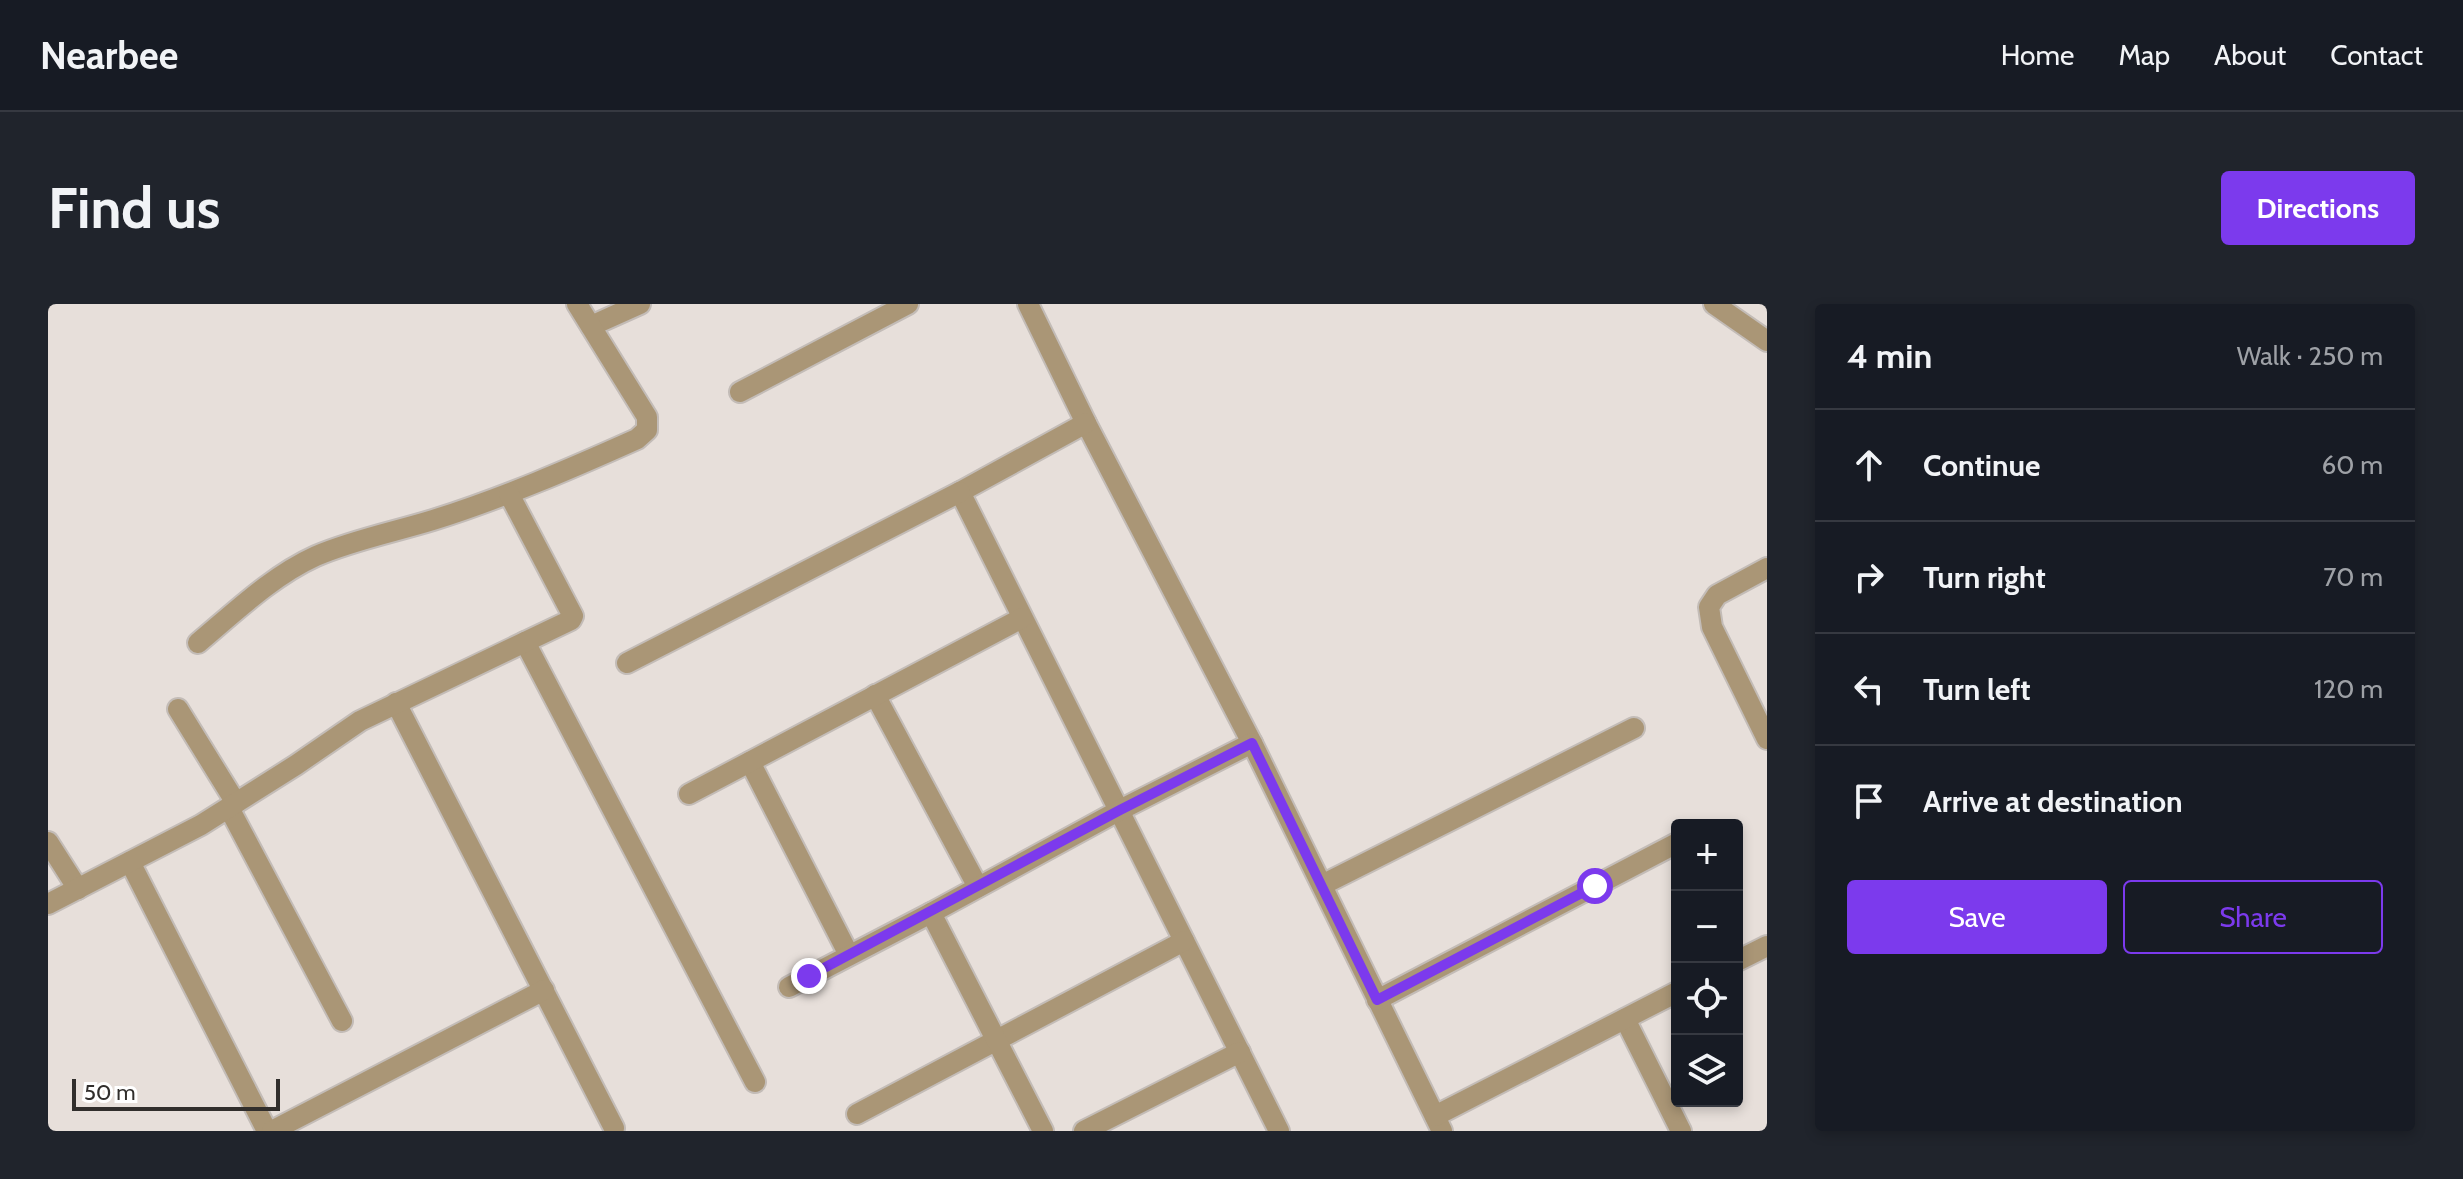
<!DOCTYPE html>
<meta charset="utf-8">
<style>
:root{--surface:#171b24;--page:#20242c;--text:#f1f3f6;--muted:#9ea1a6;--line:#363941;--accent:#7c3aed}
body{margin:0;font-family:Cabin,sans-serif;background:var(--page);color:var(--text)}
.controls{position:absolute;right:24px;bottom:24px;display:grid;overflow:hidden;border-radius:8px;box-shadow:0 4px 12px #0003}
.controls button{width:72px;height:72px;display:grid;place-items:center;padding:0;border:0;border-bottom:2px solid var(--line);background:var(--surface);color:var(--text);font:40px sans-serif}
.scale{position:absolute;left:24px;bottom:20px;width:208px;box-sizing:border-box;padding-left:8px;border:4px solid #312e2c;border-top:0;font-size:22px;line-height:28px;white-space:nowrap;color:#312e2c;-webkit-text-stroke:6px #fff;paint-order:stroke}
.stop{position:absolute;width:24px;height:24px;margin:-18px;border:6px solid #7c3aed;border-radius:50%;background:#fff}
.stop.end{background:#7c3aed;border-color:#fff;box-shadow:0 2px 8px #0008}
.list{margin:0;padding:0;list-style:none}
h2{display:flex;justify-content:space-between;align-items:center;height:104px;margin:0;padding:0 32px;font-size:34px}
h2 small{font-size:26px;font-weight:400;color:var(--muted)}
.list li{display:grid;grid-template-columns:52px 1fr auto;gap:24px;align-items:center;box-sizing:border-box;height:112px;padding:0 32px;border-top:2px solid var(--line)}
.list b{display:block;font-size:30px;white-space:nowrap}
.list em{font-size:26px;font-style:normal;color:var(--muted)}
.actions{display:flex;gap:16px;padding:24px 32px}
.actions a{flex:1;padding:18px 0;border:2px solid var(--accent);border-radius:8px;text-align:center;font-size:28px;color:var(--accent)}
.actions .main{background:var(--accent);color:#fff}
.icon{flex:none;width:44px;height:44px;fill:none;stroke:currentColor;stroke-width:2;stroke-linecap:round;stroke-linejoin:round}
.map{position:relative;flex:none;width:1719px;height:827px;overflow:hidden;border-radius:8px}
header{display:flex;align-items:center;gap:48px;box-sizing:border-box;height:112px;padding:0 40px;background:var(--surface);border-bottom:2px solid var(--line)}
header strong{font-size:38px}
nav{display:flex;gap:44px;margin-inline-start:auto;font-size:28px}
.intro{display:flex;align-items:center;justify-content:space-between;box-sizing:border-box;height:192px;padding:0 48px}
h1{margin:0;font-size:56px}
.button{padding:20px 36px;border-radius:8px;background:var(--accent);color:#fff;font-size:28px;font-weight:700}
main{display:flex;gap:48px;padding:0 48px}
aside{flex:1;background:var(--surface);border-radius:8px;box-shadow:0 4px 12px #0003}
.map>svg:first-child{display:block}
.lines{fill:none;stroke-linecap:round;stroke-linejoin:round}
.minor-casing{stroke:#c3bcb7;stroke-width:24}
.minor{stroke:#aa9676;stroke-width:20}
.route{stroke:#7c3aed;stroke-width:10}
</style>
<header>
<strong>Nearbee</strong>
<nav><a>Home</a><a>Map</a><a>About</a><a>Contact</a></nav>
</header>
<div class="intro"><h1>Find us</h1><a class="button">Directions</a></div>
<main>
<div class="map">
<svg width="1719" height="827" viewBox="0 0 1719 827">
<rect width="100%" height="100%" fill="#e7dfda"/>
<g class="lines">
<defs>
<g id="minor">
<polyline points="980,0 1038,119 1204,439 1394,827"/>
<polyline points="1666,0 1719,37"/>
<polyline points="543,22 592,0"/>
<polyline points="692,88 860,0"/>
<polyline points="1038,119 912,188 1231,827"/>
<polyline points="1719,264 1669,291 1661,303 1664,323 1719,435"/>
<polyline points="477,338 707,778"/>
<path d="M150,339C187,308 224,272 268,252C305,236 346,228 385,216C455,194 522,165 589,135L599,126V113L529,0"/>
<polyline points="579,359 912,188"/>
<polyline points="827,391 930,583"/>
<polyline points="348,399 566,824"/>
<polyline points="130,405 188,499"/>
<polyline points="702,458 801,651"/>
<polyline points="641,490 974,314"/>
<polyline points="181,504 294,717"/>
<polyline points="0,538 30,585"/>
<polyline points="82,558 219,827"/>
<polyline points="1274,581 1586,424"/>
<polyline points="0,600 153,521 248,461 312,417 523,316 525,312 461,190"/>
<polyline points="1689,657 1719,642"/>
<polyline points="741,683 883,609"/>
<polyline points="1329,696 1629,539"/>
<polyline points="1577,715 1633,827"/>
<polyline points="809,810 1136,637"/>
<polyline points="1387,812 1629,688"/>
<polyline points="224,827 496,686"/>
<polyline points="995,827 883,609 1072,506 1204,439"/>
<polyline points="1036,827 1192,748"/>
</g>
</defs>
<use href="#minor" class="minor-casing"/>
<use href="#minor" class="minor"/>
</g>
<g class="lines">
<polyline class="route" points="761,672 1072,506 1204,439 1329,696 1547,582"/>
</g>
</svg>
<div class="controls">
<button>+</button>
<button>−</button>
<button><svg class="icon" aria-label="locate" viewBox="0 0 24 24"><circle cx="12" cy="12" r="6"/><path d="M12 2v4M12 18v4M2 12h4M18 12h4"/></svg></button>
<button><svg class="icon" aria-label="layers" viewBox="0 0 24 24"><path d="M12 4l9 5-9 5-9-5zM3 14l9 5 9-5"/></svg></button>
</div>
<div class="scale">50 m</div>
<div class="stop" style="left:1547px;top:582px"></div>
<div class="stop end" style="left:761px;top:672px"></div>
</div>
<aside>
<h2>4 min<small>Walk · 250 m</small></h2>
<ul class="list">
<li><svg class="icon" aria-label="ahead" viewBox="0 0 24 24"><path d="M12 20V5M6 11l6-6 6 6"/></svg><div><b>Continue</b></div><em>60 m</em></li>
<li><svg class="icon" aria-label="right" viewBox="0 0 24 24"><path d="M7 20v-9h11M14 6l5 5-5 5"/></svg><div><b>Turn right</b></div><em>70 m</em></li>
<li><svg class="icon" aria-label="left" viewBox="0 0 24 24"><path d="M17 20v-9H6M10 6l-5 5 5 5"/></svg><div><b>Turn left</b></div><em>120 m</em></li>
<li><svg class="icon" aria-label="arrive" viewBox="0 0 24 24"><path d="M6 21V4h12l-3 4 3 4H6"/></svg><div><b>Arrive at destination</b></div></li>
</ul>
<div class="actions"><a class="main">Save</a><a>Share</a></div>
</aside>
</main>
